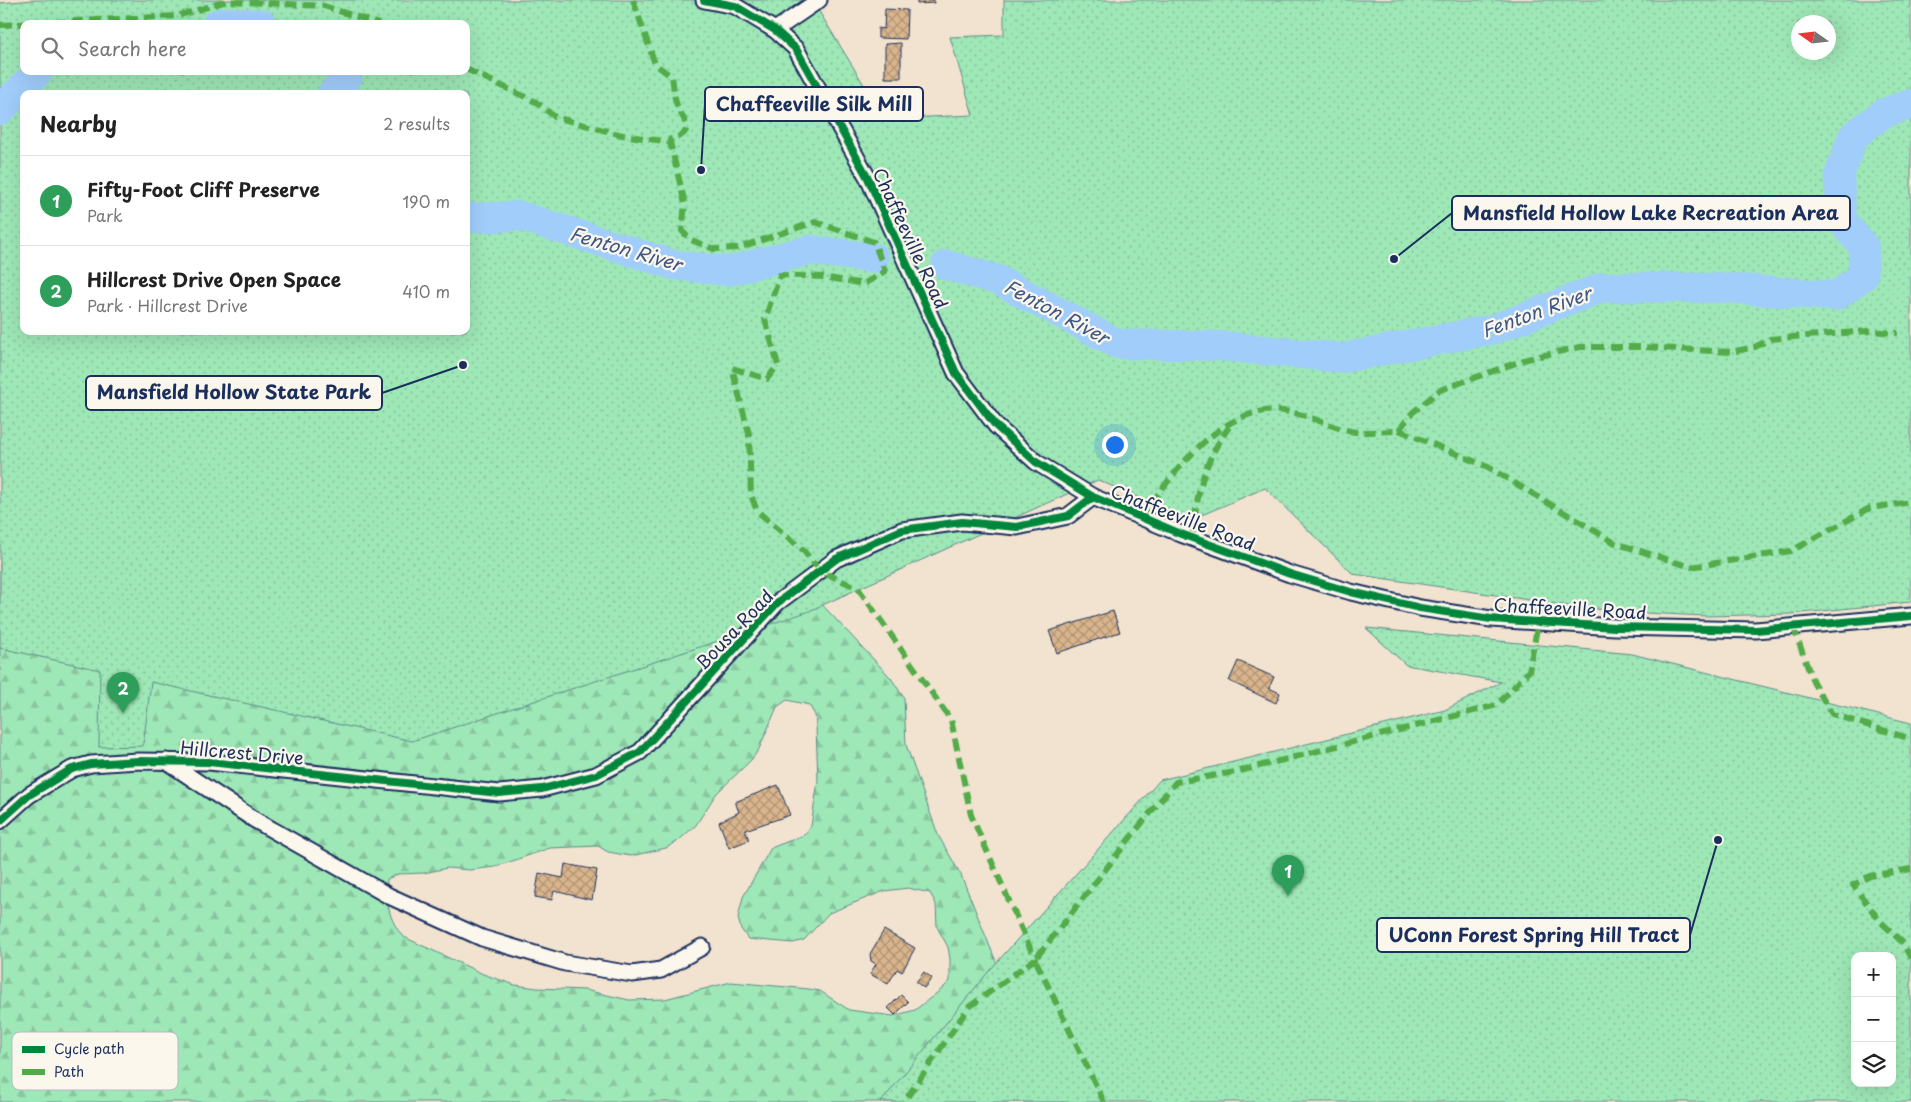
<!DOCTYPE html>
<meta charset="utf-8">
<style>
:root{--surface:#fff;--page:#f2f2f2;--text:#222;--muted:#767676;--line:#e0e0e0;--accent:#0f766e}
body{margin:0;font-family:"Playpen Sans",sans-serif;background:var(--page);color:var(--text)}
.controls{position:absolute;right:15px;bottom:15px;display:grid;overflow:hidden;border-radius:10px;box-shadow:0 5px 20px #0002}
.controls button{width:45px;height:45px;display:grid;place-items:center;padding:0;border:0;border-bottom:1px solid var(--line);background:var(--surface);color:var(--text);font:25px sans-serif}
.compass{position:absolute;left:1791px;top:15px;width:45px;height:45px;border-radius:50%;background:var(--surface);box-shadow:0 5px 20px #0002;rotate:284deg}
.you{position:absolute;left:1114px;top:444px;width:18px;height:18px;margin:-12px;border:4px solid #fff;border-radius:50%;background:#1a73e8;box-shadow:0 0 0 8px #1a73e833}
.badge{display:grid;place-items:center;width:32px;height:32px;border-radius:50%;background:var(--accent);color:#fff;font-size:16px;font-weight:700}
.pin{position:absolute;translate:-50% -41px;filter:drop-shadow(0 1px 2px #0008)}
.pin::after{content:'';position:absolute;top:26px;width:18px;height:15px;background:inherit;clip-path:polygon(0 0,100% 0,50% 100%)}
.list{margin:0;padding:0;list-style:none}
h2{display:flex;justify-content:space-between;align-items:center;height:65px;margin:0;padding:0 20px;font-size:21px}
h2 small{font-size:16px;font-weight:400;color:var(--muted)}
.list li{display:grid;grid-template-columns:32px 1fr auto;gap:15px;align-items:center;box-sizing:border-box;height:90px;padding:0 20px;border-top:1px solid var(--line)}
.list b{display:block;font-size:19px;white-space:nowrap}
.list p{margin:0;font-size:16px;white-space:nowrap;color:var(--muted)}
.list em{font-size:16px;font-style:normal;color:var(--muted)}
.icon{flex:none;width:28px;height:28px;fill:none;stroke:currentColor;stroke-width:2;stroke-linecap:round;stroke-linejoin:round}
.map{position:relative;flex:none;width:1911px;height:1102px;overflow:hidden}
.search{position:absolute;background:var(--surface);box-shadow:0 5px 20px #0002;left:20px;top:20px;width:450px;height:55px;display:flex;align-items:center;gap:12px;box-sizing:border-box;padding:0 18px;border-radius:10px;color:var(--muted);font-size:19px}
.panel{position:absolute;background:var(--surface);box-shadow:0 5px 20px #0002;left:20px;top:90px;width:450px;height:245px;border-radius:10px}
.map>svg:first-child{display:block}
.forest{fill:url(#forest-firs);stroke:#5c8b8a;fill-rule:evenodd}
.park{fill:url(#park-dots);stroke:#5c8b8a;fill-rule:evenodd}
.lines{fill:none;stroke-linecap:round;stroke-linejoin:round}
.river{stroke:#a1cdfb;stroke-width:30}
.building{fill:url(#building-cross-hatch);stroke:#1b2f5e}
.street-casing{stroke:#1b2f5e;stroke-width:19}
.street{stroke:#fbf7ec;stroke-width:15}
.quiet{stroke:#52ab49;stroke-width:6;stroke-dasharray:12 6;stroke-linecap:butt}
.cycleway-casing{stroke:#fbf7ec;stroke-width:11}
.cycleway{stroke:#00873e;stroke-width:8}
.labels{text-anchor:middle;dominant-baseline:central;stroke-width:4.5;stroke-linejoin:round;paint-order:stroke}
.street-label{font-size:18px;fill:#1b2f5e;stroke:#fbf7ec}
.water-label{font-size:19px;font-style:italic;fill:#3c5685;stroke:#fbf7ec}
.key{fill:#fbf7ec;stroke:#b8bbc1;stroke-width:1}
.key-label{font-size:14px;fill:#1b2f5e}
.leader{fill:none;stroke:#1b2f5e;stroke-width:2}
.callout-dot{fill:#1b2f5e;stroke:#fbf7ec;stroke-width:2}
.callout{fill:#fbf7ec;stroke:#1b2f5e;stroke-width:2}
.callout-label{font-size:19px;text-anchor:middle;font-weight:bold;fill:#1b2f5e}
</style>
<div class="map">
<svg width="1911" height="1102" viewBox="0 0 1911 1102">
<defs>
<pattern id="forest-firs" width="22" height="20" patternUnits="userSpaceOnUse" patternTransform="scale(1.25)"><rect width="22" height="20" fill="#9ee7b6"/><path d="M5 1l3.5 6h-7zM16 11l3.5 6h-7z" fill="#88c69f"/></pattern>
<pattern id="park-dots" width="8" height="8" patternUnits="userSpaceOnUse" patternTransform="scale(1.25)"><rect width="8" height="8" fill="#9ee7b6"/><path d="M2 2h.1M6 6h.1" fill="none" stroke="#88c69f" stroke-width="1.8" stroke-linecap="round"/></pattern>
<pattern id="building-cross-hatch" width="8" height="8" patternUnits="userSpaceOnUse" patternTransform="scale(1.25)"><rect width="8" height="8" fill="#dab58c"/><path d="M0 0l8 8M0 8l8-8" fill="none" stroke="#b09476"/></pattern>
</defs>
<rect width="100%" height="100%" fill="#f1e3cf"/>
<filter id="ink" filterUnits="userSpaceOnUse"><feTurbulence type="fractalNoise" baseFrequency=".02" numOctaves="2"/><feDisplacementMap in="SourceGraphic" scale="10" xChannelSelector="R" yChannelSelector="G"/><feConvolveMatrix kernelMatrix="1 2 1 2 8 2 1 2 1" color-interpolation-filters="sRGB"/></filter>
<g filter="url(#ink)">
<path class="forest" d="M0,564L797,578L891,678L904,698L906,745L938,835L961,875L997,964L1067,1102H0ZM787,700L809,705L815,715L816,726L818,781L811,826L804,835L771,848L743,897L738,918L741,929L748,939L793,943L804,940L829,913L884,891L908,888L930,893L936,904L937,927L948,947L950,959V981L942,989L915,1010L893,1016L849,1010L820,991L809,989L731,982L665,999L629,1000L585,990L537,988L515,985L483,974L404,937C388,921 386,900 387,879L398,874L424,873L447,868L470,870L495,867L550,848L598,846L608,852L631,856L666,848L678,841L696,825L716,794L752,759L759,749L777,707Z"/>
<g class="park">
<path d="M33,0H812L885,119L973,115L950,37L1004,35V0H1911V602L1792,614L1705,616L1644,613L1583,608L1353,574L1265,488L1190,520L1098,480L807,612L412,741L151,682L143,746L99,747L100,670L0,648V3ZM1798,22H1828V52H1798ZM24,24H466V71H24ZM24,94H466V331H24Z"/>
<path d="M1366,628L1632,654L1911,723V1102H881L989,971L1160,780L1445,710L1501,682L1406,665ZM1855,956H1892V1083H1855Z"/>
</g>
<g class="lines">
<g class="river">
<polyline points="217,24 227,22 262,24"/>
<polyline points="332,94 347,78 348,71"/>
<polyline points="0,110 39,71"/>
<polyline points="466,218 520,216 674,265 729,271 809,250 874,258"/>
<polyline points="946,265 998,280 1118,344 1222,346 1343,358 1494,329 1603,287 1726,288 1836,296 1863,276 1864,247 1842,221 1839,176 1853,136 1884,113 1911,104"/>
</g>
</g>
<g class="building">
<polygon points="917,0 934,0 934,3 917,4"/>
<polygon points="885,9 907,10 906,39 878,38 878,28 884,29"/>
<polygon points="901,43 901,78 885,78 885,44"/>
<polygon points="1113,611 1120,632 1057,653 1049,631"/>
<polygon points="1238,661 1274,677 1269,688 1280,693 1276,703 1229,681"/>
<polygon points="778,785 790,815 745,830 749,840 729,848 719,822 739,812 735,802"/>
<polygon points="565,864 597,870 592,900 554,891 552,900 535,897 539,873 563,878"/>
<polygon points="884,930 915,948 902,972 897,969 888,984 870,974 876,964 871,961 870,954"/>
<polygon points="924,972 932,978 924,988 916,982"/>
<polygon points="901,995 908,1002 895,1015 888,1008"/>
</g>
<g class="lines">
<defs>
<g id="street">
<polyline points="704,0 735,6 775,30 796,49 868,178 956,373 996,426 1036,462 1093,497 1181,534 1290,574 1351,592 1420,608 1491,619 1615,627 1756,630 1911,616"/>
<polyline points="775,30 819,0"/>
<polyline points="166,761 255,820 389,896 482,938 565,963 632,974 661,970 702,947"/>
<polyline points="0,821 29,795 72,769 91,764 138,761 209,762 499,793 542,789 596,775 640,752 777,603 836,559 902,530 962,522 1017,527 1068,516 1093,497"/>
</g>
</defs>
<use href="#street" class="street-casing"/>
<use href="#street" class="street"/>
<g class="quiet">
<path d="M633,0L655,64L672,77C674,85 673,94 676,102C680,118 700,132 671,139L670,142"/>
<polyline points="0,25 177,16 227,1 324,6 379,24"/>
<polyline points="466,69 536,102 555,117 622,135 670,142 685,204 682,231 691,240 714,249 738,248 815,222 874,242 885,271 864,284 823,277 780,275 765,319 778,365 767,379 732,368 749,434 751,495 757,511 803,550 820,571 858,588 951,720 971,815 1035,959 969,1007 904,1102"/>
<polyline points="1399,430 1488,467 1615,543 1691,567 1791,551 1870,508 1911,502"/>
<path d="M1141,518C1174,472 1224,399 1290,412C1313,416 1333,429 1356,432C1368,433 1381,431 1394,431L1399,430L1412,413L1440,390L1527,359L1580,347H1643L1731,352L1755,347L1770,339L1868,331L1898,333"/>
<path d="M1192,538C1198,492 1201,466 1229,427"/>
<polyline points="1793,626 1813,682 1832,714 1911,739"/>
<polyline points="1911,869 1870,876 1853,885 1880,921 1902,942 1911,958"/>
<path d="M1104,1102L1035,959C1083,900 1127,839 1176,782L1236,772L1497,705L1529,671L1538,623"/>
</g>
<defs>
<g id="cycleway">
<polyline points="704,0 735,6 775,30 796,49 868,178 956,373 996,426 1036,462 1093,497 1181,534 1290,574 1351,592 1420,608 1491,619 1615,627 1756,630 1911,616"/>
<polyline points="0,821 29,795 72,769 91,764 138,761 209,762 499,793 542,789 596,775 640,752 777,603 836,559 902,530 962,522 1017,527 1068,516 1093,497"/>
</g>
</defs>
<use href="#cycleway" class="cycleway-casing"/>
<use href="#cycleway" class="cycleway"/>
</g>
</g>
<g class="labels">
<g class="street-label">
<text transform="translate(911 238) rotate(65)">Chaffeeville Road</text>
<text transform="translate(1183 517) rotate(21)">Chaffeeville Road</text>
<text transform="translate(1570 608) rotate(3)">Chaffeeville Road</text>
<text transform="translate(734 629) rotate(-46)">Bousa Road</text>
<text transform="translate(242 752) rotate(5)">Hillcrest Drive</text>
</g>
<g class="water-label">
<text transform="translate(626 248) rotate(16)">Fenton River</text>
<text transform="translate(1057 311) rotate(28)">Fenton River</text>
<text transform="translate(1536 311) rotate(-20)">Fenton River</text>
</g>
</g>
<rect x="12" y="1032" width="166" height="58" rx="8" class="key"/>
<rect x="22" y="1046" width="23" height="7" fill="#00873e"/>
<rect x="22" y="1069" width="23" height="6" fill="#52ab49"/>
<g class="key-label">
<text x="54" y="1054">Cycle path</text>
<text x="54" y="1077">Path</text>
</g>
<path class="leader" d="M701 170L705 104M1394 259L1452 213M463 365L382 393M1718 840L1690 935"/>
<g class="callout-dot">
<circle cx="701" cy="170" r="5"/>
<circle cx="1394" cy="259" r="5"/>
<circle cx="463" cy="365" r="5"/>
<circle cx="1718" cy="840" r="5"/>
</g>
<g class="callout">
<rect x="705" y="87" width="218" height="34" rx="5"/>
<rect x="1452" y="196" width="398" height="34" rx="5"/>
<rect x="86" y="376" width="296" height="34" rx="5"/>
<rect x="1377" y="918" width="313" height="34" rx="5"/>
</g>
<g class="callout-label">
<text x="814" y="111">Chaffeeville Silk Mill</text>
<text x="1651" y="220">Mansfield Hollow Lake Recreation Area</text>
<text x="234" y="399">Mansfield Hollow State Park</text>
<text x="1534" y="942">UConn Forest Spring Hill Tract</text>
</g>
</svg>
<div class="controls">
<button>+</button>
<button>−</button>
<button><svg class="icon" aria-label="layers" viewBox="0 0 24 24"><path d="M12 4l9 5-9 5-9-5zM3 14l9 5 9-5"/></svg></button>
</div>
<svg class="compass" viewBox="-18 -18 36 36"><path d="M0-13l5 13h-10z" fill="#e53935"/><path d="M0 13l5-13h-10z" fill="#767676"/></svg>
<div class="you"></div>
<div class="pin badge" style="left:1288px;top:896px;background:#2e9e5b">1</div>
<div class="pin badge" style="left:123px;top:713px;background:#2e9e5b">2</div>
<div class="search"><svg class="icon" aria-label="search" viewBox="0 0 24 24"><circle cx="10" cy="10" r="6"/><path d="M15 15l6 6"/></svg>Search here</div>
<section class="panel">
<h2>Nearby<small>2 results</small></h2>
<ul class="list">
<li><span class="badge" style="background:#2e9e5b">1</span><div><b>Fifty-Foot Cliff Preserve</b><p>Park</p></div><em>190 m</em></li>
<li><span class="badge" style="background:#2e9e5b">2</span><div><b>Hillcrest Drive Open Space</b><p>Park · Hillcrest Drive</p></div><em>410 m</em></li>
</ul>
</section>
</div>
